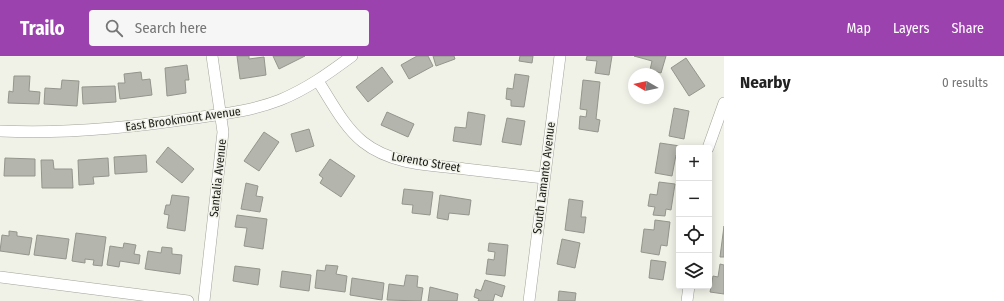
<!DOCTYPE html>
<meta charset="utf-8">
<style>
:root{--surface:#fff;--page:#f6f6f6;--text:#222;--muted:#767676;--line:#e0e0e0;--accent:#9c42ae}
body{margin:0;font-family:"Fira Sans Condensed",sans-serif;background:var(--page);color:var(--text)}
.controls{position:absolute;right:12px;bottom:12px;display:grid;overflow:hidden;border-radius:4px;box-shadow:0 2px 10px #0003}
.controls button{width:36px;height:36px;display:grid;place-items:center;padding:0;border:0;border-bottom:1px solid var(--line);background:var(--surface);color:var(--text);font:20px sans-serif}
.compass{position:absolute;left:628px;top:12px;width:36px;height:36px;border-radius:50%;background:var(--surface);box-shadow:0 2px 10px #0003;rotate:279deg}
.list{margin:0;padding:0;list-style:none}
h2{display:flex;justify-content:space-between;align-items:center;height:52px;margin:0;padding:0 16px;font-size:17px}
h2 small{font-size:13px;font-weight:400;color:var(--muted)}
.icon{flex:none;width:22px;height:22px;fill:none;stroke:currentColor;stroke-width:2;stroke-linecap:round;stroke-linejoin:round}
.map{position:relative;flex:none;width:724px;height:245px;overflow:hidden}
header{display:flex;align-items:center;gap:24px;box-sizing:border-box;height:56px;padding:0 20px;background:var(--accent);color:#fff}
header strong{font-size:19px}
nav{display:flex;gap:22px;margin-inline-start:auto;font-size:14px}
.search{width:280px;height:36px;background:var(--page);display:flex;align-items:center;gap:10px;box-sizing:border-box;padding:0 14px;border-radius:4px;color:var(--muted);font-size:15px}
main{display:flex}
aside{flex:1;background:var(--surface)}
.map>svg:first-child{display:block}
.building{fill:#b4b5ac;stroke:#94958c}
.lines{fill:none;stroke-linecap:round;stroke-linejoin:round}
.street-casing{stroke:#a2a39a;stroke-width:12}
.street{stroke:#fff;stroke-width:11}
.labels{text-anchor:middle;dominant-baseline:central;stroke-width:3;stroke-linejoin:round;paint-order:stroke}
.street-label{font-size:12px;fill:#1b1b18;stroke:#f0f1e7}
</style>
<header>
<strong>Trailo</strong>
<div class="search"><svg class="icon" aria-label="search" viewBox="0 0 24 24"><circle cx="10" cy="10" r="6"/><path d="M15 15l6 6"/></svg>Search here</div>
<nav><a>Map</a><a>Layers</a><a>Share</a></nav>
</header>
<main>
<div class="map">
<svg width="724" height="245" viewBox="0 0 724 245">
<rect width="100%" height="100%" fill="#f0f1e7"/>
<g class="building">
<polygon points="237,0 249,0 249,3 264,1 266,19 240,23"/>
<polygon points="273,0 305,0 279,13"/>
<polygon points="417,0 428,0 433,10 409,23 401,9"/>
<polygon points="433,0 454,0 455,3 436,10"/>
<polygon points="520,0 533,0 532,7 519,5"/>
<polygon points="587,0 612,0 609,19 595,17 597,5 586,4"/>
<polygon points="634,0 666,0 661,17 650,14 652,5"/>
<polygon points="686,2 705,30 689,40 671,12"/>
<polygon points="187,9 189,24 185,24 186,37 167,40 165,12"/>
<polygon points="382,11 393,26 368,46 356,31"/>
<polygon points="141,16 142,24 150,23 152,39 120,43 118,27 125,27 124,18"/>
<polygon points="515,18 529,20 524,51 511,50 511,44 506,43 507,32 513,33"/>
<polygon points="14,20 30,20 29,35 40,36 39,48 8,47 9,35 13,36"/>
<polygon points="62,24 79,25 77,50 44,48 45,32 61,33"/>
<polygon points="583,24 600,26 596,63 600,64 598,76 579,73 580,60 586,61 587,54 580,53"/>
<polygon points="115,30 116,46 83,48 82,31"/>
<polygon points="674,52 689,55 684,83 669,80"/>
<polygon points="387,56 414,68 408,81 381,69"/>
<polygon points="468,56 485,59 481,89 453,85 455,71 466,72"/>
<polygon points="507,62 525,65 521,89 502,86"/>
<polygon points="309,73 314,90 296,96 291,78"/>
<polygon points="264,76 279,86 259,115 244,105"/>
<polygon points="660,87 680,90 679,99 676,99 672,120 655,117"/>
<polygon points="168,91 194,113 182,127 156,106"/>
<polygon points="146,99 147,116 115,118 114,101"/>
<polygon points="5,102 35,103 35,120 4,120"/>
<polygon points="108,102 109,120 93,121 94,128 79,129 78,104"/>
<polygon points="330,103 355,120 341,141 320,127 323,122 319,119"/>
<polygon points="41,104 53,104 54,113 72,113 73,132 42,132"/>
<polygon points="659,126 675,128 671,154 666,153 665,160 653,159 655,151 648,150 650,138 657,139"/>
<polygon points="246,127 258,130 256,140 263,141 260,156 241,153"/>
<polygon points="404,133 433,136 430,159 412,157 413,149 402,148"/>
<polygon points="172,139 189,141 185,175 167,172 169,159 164,158 166,149 170,149"/>
<polygon points="440,139 471,144 469,159 449,157 448,164 437,162"/>
<polygon points="569,143 583,145 581,161 586,161 584,177 565,174"/>
<polygon points="237,159 267,163 263,193 244,190 247,172 235,171"/>
<polygon points="655,164 670,166 667,190 661,189 659,199 641,196 644,173 654,174"/>
<polygon points="724,170 724,201 720,201"/>
<polygon points="9,175 17,176 17,180 32,182 29,199 0,195 2,179 9,180"/>
<polygon points="76,177 106,181 102,210 93,209 94,204 85,203 85,207 72,205"/>
<polygon points="37,179 69,183 66,203 34,199"/>
<polygon points="562,183 580,187 575,212 557,208"/>
<polygon points="124,187 136,189 134,198 140,199 139,208 120,205 119,211 107,209 110,190 123,192"/>
<polygon points="489,187 508,189 505,220 486,218 488,203 494,204 495,196 488,195"/>
<polygon points="162,191 172,192 172,198 182,199 180,218 145,213 148,195 161,197"/>
<polygon points="651,204 666,206 663,224 649,222"/>
<polygon points="720,208 724,209 724,238 710,236 713,220 718,221"/>
<polygon points="326,209 338,210 336,218 347,220 345,236 315,232 317,214 325,215"/>
<polygon points="235,210 260,213 258,229 233,225"/>
<polygon points="282,215 311,219 309,235 280,231"/>
<polygon points="406,219 418,220 417,231 423,232 421,245 387,244 389,228 404,230"/>
<polygon points="352,222 384,227 382,244 350,239"/>
<polygon points="485,224 505,230 502,241 495,238 493,245 478,245 479,243 474,241 476,233 481,235"/>
<polygon points="430,231 458,238 457,245 428,245"/>
<polygon points="559,235 576,237 575,245 558,245"/>
</g>
<g class="lines">
<defs>
<g id="street">
<path d="M318,25C331,45 344,71 363,86C392,109 431,109 465,113C492,116 518,119 544,122"/>
<path d="M0,75C66,78 129,72 194,62C222,58 252,55 280,44C307,33 329,17 352,0"/>
<polyline points="708,92 724,47"/>
<polyline points="0,221 188,245"/>
<polyline points="204,245 223,76 212,0"/>
<polyline points="529,245 560,0"/>
<polyline points="687,245 689,230"/>
</g>
</defs>
<use href="#street" class="street-casing"/>
<use href="#street" class="street"/>
</g>
<g class="labels">
<g class="street-label">
<text transform="translate(183 63) rotate(-8)">East Brookmont Avenue</text>
<text transform="translate(426 106) rotate(10)">Lorento Street</text>
<text transform="translate(218 122) rotate(-84)">Santalia Avenue</text>
<text transform="translate(544 122) rotate(-83)">South Lamanto Avenue</text>
</g>
</g>
</svg>
<div class="controls">
<button>+</button>
<button>−</button>
<button><svg class="icon" aria-label="locate" viewBox="0 0 24 24"><circle cx="12" cy="12" r="6"/><path d="M12 2v4M12 18v4M2 12h4M18 12h4"/></svg></button>
<button><svg class="icon" aria-label="layers" viewBox="0 0 24 24"><path d="M12 4l9 5-9 5-9-5zM3 14l9 5 9-5"/></svg></button>
</div>
<svg class="compass" viewBox="-18 -18 36 36"><path d="M0-13l5 13h-10z" fill="#e53935"/><path d="M0 13l5-13h-10z" fill="#767676"/></svg>
</div>
<aside>
<h2>Nearby<small>0 results</small></h2>
<ul class="list">
</ul>
</aside>
</main>
